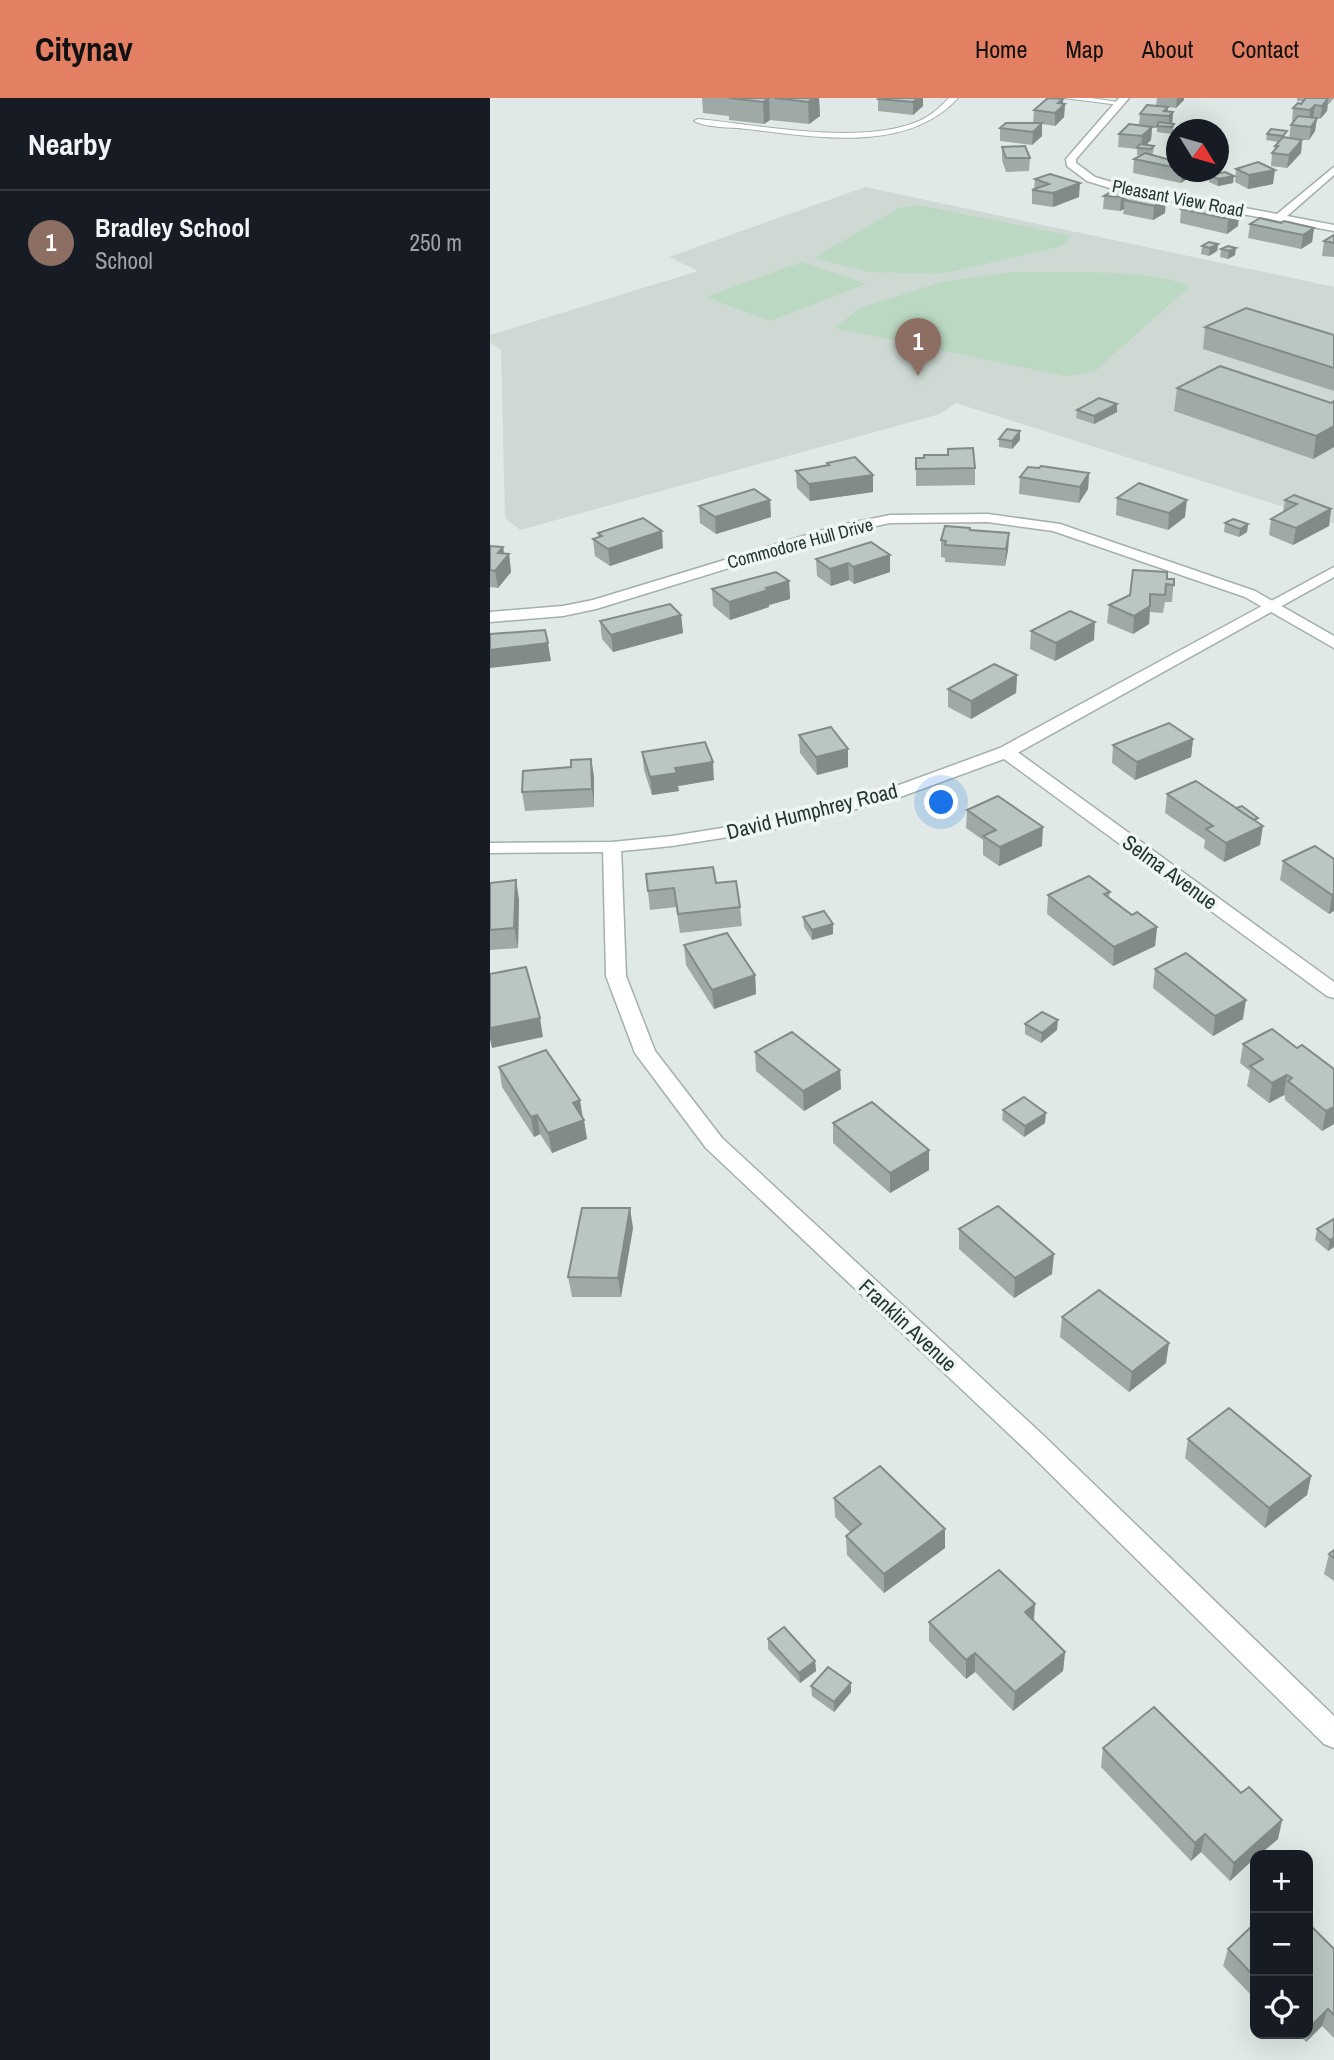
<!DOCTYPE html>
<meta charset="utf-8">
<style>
:root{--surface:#171b24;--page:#242831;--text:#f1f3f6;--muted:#9ea1a6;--line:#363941;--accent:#e38064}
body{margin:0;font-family:"Archivo Narrow",sans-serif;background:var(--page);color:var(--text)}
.controls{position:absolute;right:21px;bottom:21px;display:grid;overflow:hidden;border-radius:14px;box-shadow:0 7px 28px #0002}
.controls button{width:63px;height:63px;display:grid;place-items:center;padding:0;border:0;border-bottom:2px solid var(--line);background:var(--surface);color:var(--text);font:35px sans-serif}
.compass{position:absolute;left:676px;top:21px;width:63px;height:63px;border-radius:50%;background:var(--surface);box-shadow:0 7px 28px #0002;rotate:127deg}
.you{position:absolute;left:452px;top:705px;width:24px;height:24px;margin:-18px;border:5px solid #fff;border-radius:50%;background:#1a73e8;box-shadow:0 0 0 10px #1a73e833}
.badge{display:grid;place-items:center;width:46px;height:46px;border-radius:50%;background:var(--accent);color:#fff;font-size:23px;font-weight:700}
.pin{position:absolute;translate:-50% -58px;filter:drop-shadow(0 2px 4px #0008)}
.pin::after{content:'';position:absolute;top:37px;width:24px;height:21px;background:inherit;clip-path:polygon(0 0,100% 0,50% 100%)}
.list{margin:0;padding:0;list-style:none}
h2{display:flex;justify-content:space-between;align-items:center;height:91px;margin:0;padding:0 28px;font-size:30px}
h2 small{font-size:23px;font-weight:400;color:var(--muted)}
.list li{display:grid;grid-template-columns:46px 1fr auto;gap:21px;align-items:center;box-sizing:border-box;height:105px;padding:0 28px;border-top:2px solid var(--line)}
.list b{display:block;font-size:26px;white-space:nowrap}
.list p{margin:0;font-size:23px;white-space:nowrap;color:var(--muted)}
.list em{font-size:23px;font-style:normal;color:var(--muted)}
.icon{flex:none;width:38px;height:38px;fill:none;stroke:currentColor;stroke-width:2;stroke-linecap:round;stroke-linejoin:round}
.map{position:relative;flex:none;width:844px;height:1962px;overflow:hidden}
header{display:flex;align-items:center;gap:42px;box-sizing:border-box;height:98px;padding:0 35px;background:var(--accent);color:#111}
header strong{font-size:33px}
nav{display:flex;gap:38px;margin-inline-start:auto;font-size:24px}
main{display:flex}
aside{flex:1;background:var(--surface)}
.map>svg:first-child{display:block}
.built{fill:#ced9d4}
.green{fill:#bbd8c2}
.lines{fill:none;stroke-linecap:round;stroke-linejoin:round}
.service-casing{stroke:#a4b0ab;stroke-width:2}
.minor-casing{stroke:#a4b0ab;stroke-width:3}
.tertiary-casing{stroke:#a4b0ab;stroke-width:3}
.service{fill:#fff;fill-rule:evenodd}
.minor{fill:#fff;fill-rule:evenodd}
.tertiary{fill:#fff;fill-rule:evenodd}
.wall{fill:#9faaa6}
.shaded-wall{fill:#828b87}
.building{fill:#b9c6c1;stroke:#828b87;stroke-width:2}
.labels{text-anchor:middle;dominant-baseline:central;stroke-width:7;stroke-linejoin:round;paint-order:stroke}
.far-street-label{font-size:18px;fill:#233831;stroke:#f0f6f3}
.street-label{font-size:21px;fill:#233831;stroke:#f0f6f3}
</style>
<header>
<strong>Citynav</strong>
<nav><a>Home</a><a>Map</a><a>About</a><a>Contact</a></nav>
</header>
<main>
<aside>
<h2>Nearby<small></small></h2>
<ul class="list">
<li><span class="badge" style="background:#8d6e63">1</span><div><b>Bradley School</b><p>School</p></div><em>250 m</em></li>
</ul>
</aside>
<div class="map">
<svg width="844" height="1962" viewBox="0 0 844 1962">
<rect width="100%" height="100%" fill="#e0e9e5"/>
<polygon class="built" points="375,89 844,189 844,425 466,305 450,316 30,432 15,420 11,252 0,244 0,237 208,173 179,159"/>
<g class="green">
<polygon points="428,107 581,138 572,148 451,176 379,174 324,160 409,110"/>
<polygon points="312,164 376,186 280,223 216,199"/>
<path d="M522,174C564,175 665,170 699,189L604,274L575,278L345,230L370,210L452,184Z"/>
</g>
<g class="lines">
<defs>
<g id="service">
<path d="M459,0H468C417,56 325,39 257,31C241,29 217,30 204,23L208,21C270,27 371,48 429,23C441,18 450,9 459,0Z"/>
<polygon points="574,0 602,0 633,5 629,7"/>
</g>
<g id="minor">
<polygon points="629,0 639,0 586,61 586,65 605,79 635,88 787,116 844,69 844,77 797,118 844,127 844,133 633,94 597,83 577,68 576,61"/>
<polygon points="498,416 570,426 765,493 844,538 844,550 755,499 563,433 498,424 400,425 349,436 106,511 73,518 0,524 0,514 73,508 103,502 346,428 400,417"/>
<polygon points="516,649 522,650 844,884 844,900 837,898 510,658 507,654 510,650"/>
<polygon points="122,744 131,749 136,878 165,953 232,1040 554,1338 844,1618 844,1650 834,1646 536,1352 216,1050 145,955 116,878 113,749"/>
</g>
<polygon id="tertiary" points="844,469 844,479 522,658 402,702 282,732 182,748 122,754 0,755 0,745 122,744 182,738 282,722 390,694 510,650"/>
</defs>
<use href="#service" class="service-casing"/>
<use href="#minor" class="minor-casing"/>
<use href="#tertiary" class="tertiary-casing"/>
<use href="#service" class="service"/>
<use href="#minor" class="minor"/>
<use href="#tertiary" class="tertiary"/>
</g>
<g class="wall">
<polygon points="212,0 329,0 330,18 319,26 280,22 274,26 239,22 239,18 213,15"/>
<polygon points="389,0 433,0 433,8 423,17 388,13 388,1"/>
<polygon points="667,0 694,0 694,2 686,10 678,9 678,14 683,14 682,26 684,26 683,33 682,36 667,34 667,30 662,30 661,42 656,47 664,48 663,55 662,56 680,62 687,60 687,74 701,74 700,79 691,85 643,75 644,61 651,57 647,57 647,51 628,49 629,36 649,27 650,16 666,8"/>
<polygon points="807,0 844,0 839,6 838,6 837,13 830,21 823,20 827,20 825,33 819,42 812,42 811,55 797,70 781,68 782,55 784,52 785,48 788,44 776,42 777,36 781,31 796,40 799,40 801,27 804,23 802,23 803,10 813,3 807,3"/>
<polygon points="573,6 575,6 574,19 565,28 552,26 552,38 542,47 510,43 510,30 543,25 544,12"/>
<polygon points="512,49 540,60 539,73 516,74 512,62"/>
<polygon points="746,71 783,86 758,91 745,84"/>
<polygon points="560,76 589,99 563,109 542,106 542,92 544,91 545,81"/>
<polygon points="720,77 743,85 728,88 719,84"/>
<polygon points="639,95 638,100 647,95 675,115 663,122 633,116 634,111 630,113 613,111 614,98"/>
<polygon points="691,111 749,115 748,128 737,136 690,125"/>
<polygon points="760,126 824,130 822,144 811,151 758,140"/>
<polygon points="844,137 844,159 832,158 834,143"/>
<polygon points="728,146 727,153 719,158 711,156 712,148"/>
<polygon points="738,148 745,157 738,161 730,159 731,151"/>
<polygon points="715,229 844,237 844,293 713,251"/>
<polygon points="687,290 841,305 844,303 844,349 823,361 684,313"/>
<polygon points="627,306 627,314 604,326 586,320 587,312"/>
<polygon points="509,341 530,342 522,351 509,349"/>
<polygon points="458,351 485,370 485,387 426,388 426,360 458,357"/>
<polygon points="337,365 383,377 383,394 320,403 307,390 306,373 337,367"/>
<polygon points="599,375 598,391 589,405 529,396 530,379"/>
<polygon points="627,400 695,419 678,432 626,417"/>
<polygon points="280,402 281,419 226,436 210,425 209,408"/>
<polygon points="795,402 841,411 839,428 803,447 779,437 781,421 793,414"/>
<polygon points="735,425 758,426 757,434 749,439 734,434"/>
<polygon points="480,432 519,435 518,452 515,468 455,464 455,460 451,459 451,442"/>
<polygon points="108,435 173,450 120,468 105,458 103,441 108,439"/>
<polygon points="0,448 13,449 14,456 19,456 21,474 8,490 0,489"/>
<polygon points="400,457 400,474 364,486 359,482 341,488 327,478 326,461"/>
<polygon points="677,481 684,481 682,504 675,504 673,515 660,514 659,526 643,536 617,525 619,507"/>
<polygon points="299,483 300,501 279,507 279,509 240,522 223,508 222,491"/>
<polygon points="191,517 193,535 123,554 112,541 110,523"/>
<polygon points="541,533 604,542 565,563 540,551"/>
<polygon points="527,577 526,595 481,621 458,609 458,591"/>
<polygon points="309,637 358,669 327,677 310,655"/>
<polygon points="703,641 701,659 645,682 622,665 623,647"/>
<polygon points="152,654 224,682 188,688 189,693 162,697 154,672"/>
<polygon points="101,661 104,679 104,709 35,713 32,694 81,669"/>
<polygon points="677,696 746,710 768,725 770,747 734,764 714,750 715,742 675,715"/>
<polygon points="477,712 552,748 509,768 493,757 493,742 476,730"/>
<polygon points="844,761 844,813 839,816 790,782 793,763"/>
<polygon points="156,776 226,785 250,809 252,828 190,835 186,809 160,812"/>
<polygon points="0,785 29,801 28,850 0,852"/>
<polygon points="620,794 619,799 642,817 667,829 665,848 623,868 557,816 558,797"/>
<polygon points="313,819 343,826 343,836 322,842 314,829"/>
<polygon points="194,847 265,877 266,896 224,911 196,867"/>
<polygon points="665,871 753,921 723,938 663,890"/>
<polygon points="535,926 567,932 551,945 535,936"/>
<polygon points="753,946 807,950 844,971 844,1026 832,1033 795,1002 795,998 794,997 779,1005 757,988 760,973 750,965"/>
<polygon points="265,954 350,972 351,991 314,1013 266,973"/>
<polygon points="9,969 93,1020 97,1041 62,1055 50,1036 44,1039 12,989"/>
<polygon points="513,1012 555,1025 534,1039 512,1022"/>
<polygon points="343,1025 439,1052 439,1072 400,1095 343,1045"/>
<polygon points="844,1121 844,1149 838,1153 825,1142 827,1131"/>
<polygon points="143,1130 131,1199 82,1199 78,1179"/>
<polygon points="469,1131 562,1176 524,1200 469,1151"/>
<polygon points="572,1219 676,1265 639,1294 570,1239"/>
<polygon points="698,1341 821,1378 817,1397 775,1430 695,1360"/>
<polygon points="344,1400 455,1431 455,1450 394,1495 357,1457 356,1438 360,1434 345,1419"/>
<polygon points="844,1452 844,1483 834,1476 839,1456"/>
<polygon points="545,1506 544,1523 575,1554 573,1573 523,1613 485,1574 476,1581 439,1543 439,1524"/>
<polygon points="278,1541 325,1563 326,1573 310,1585 278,1551"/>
<polygon points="321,1588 361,1594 344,1614 322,1598"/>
<polygon points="613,1650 751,1695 792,1722 788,1741 769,1757 765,1757 765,1760 740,1783 711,1754 701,1763 611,1669"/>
<polygon points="765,1825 765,1901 733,1868 738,1851"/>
<polygon points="818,1825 844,1851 844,1940 832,1928 816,1944 808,1936 818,1936"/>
</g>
<g class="shaded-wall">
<polygon points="279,0 280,22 274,26 273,4"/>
<polygon points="323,0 329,0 330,18 319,26 318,4"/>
<polygon points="428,0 433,0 433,8 423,17 423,4"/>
<polygon points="687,0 694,0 694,2 686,10"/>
<polygon points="838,0 837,13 830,21 832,8"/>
<polygon points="573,1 573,7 575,6 574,19 565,28 565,15 568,5"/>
<polygon points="825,7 823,20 819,25 820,12"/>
<polygon points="683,14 682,27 679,29 679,18"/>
<polygon points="827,20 825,33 819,42 821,29"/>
<polygon points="552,25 552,38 542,47 543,34"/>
<polygon points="662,29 661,42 651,52 652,38"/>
<polygon points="812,42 811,55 797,70 799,57"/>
<polygon points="785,72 783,86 758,91 759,77"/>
<polygon points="692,74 701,74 700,79 691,85"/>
<polygon points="744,78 743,85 728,88 728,81"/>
<polygon points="590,85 589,99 563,109 563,95"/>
<polygon points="639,95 638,103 634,102 634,111 630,113 631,99"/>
<polygon points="676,101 675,115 663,122 664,108"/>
<polygon points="749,115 748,128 737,136 738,121"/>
<polygon points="824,130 822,144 811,151 813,137"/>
<polygon points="728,146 727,153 719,158 720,150"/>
<polygon points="746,150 745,157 738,161 739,153"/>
<polygon points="627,306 627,314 604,326 604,318"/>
<polygon points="844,328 844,349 823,361 826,338"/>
<polygon points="530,333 530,342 522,351 522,343"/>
<polygon points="599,375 598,391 589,405 590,389"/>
<polygon points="383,377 383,394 320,403 319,386"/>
<polygon points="280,402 281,419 226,436 225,419"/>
<polygon points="697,402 695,419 678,432 679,415"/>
<polygon points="841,411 839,428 803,447 806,430"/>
<polygon points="758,426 757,434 749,439 750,431"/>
<polygon points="172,433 173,450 120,468 118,451"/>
<polygon points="519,435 518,452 515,468 516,451"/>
<polygon points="13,449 15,462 19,456 21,474 8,490 5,473 8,455"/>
<polygon points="400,457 400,474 364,486 363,469"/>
<polygon points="358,465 359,482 341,488 340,471"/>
<polygon points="299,483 300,501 279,507 279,509 240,522 239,504"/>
<polygon points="660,508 659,526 643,536 644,518"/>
<polygon points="191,517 193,535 123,554 121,537"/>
<polygon points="605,524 604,542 565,563 566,545"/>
<polygon points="58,545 61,563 0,570 0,552"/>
<polygon points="527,577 526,595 481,621 481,603"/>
<polygon points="703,641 701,659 645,682 647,664"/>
<polygon points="358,651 358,669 327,677 326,659"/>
<polygon points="101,661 104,679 104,709 102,691"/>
<polygon points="223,664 224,682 188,688 189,693 162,697 160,679 185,670"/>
<polygon points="773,728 770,747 734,764 736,745"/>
<polygon points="553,729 552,748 509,768 510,749"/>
<polygon points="26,782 29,801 28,850 24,830"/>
<polygon points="844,796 844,813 839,816 842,797"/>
<polygon points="343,826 343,836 322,842 322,832"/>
<polygon points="667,829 665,848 623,868 624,849"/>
<polygon points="265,877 266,896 224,911 222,892"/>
<polygon points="756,902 753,921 723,938 725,918"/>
<polygon points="50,920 53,939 2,950 0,941 0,930"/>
<polygon points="568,922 567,932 551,945 552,935"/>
<polygon points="350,972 351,991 314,1013 313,993"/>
<polygon points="797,977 794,997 779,1005 782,985"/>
<polygon points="90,1002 93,1021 83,1005"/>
<polygon points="844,1009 844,1026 832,1033 836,1013"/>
<polygon points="556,1015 555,1025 534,1039 535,1028"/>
<polygon points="47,1017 50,1036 44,1039 41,1019"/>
<polygon points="94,1022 97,1041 62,1055 58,1035"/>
<polygon points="439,1052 439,1072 400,1095 400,1075"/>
<polygon points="140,1110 143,1130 131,1199 128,1180"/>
<polygon points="844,1140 844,1149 838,1153 840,1142"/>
<polygon points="564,1156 562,1176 524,1200 525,1180"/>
<polygon points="679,1245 676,1265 639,1294 642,1274"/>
<polygon points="821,1378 817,1397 775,1430 779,1410"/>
<polygon points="455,1431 455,1450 394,1495 394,1476"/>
<polygon points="545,1506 543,1526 535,1514"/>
<polygon points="575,1554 573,1573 523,1613 525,1594"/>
<polygon points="485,1555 485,1574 476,1581 476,1562"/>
<polygon points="325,1563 326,1573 310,1585 309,1575"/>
<polygon points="361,1585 361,1594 344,1614 344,1604"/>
<polygon points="792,1722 788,1741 769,1757 765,1757 765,1760 740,1783 744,1765"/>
<polygon points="715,1736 711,1754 701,1763 705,1745"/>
<polygon points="838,1911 832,1928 816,1944 822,1927"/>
</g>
<g class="building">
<polygon points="239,0 279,0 273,4"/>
<polygon points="284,0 323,0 318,4"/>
<polygon points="389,0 428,0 423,4 388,1"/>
<polygon points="558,0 573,1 568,5 575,6 565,15 544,12"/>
<polygon points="816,0 838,0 832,8 825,7 820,12 803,10 808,5 811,6"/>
<polygon points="657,7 678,9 674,13 683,14 679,18 650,16"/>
<polygon points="808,18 827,20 821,29 801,27"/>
<polygon points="669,24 684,26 682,29 667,28"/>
<polygon points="516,25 552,25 543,34 510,30"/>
<polygon points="639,26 662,29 652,38 629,36"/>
<polygon points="781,31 797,33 793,38 777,36"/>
<polygon points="793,39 812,42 799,57 782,55 788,48 785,48"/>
<polygon points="650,46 664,48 661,51 647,50"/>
<polygon points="535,48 540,60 516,60 512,49"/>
<polygon points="655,55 680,62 684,59 687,60 687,70 644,61"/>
<polygon points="768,64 785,72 759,77 746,71"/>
<polygon points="735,74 744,78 728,81 720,77"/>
<polygon points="560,76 590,85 563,95 542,92 559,86 545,81"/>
<polygon points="624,92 639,95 631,99 614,98"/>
<polygon points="647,95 676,101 664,108 634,102"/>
<polygon points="700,105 749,115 738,121 691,111"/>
<polygon points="770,120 791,125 794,123 824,130 813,137 760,126"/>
<polygon points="844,137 844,145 834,143"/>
<polygon points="719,144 728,146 720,150 712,148"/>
<polygon points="738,148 746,150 739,153 731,151"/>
<polygon points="756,210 844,237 844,270 715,229"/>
<polygon points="730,268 841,305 844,303 844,328 826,338 687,290"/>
<polygon points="609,300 627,306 604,318 587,312"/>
<polygon points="517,331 530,333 522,343 509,341"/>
<polygon points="483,350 485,370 426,371 426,360 434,360 434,357 458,357 458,351"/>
<polygon points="365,359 383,377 319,386 306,373 339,367 337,365"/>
<polygon points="551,368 599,375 590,389 530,379 538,369 549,370"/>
<polygon points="649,385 697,402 679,415 627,400"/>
<polygon points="264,391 280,402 225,419 209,408"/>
<polygon points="804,397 841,411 806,430 781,421 807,406 795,402"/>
<polygon points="153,420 172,433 118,451 103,441 112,438 108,435"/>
<polygon points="743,421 758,426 750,431 735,425"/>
<polygon points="455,428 480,430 480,432 519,435 516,451 455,447 456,443 451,442"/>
<polygon points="381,444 400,457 363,469 358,465 340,471 326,461"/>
<polygon points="0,448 13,449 8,455 19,456 5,473 0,472"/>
<polygon points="643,472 677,474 677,481 684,481 684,487 676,486 675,497 660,496 660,508 644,518 619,507 640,497"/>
<polygon points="286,474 299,483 276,490 278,492 239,504 222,491"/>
<polygon points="180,506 191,517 121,537 110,523"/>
<polygon points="580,513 605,524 566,545 541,533"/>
<polygon points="55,532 58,545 0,552 0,536"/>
<polygon points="504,566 527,577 481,603 458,591"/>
<polygon points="679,625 703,641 647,664 623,647"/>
<polygon points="341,629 358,651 326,659 309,637"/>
<polygon points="215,644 223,664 185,670 187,675 160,679 152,654"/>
<polygon points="101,661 102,691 32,694 33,673 81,669 81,662"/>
<polygon points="706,683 773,728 736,745 716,731 723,728 677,696"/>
<polygon points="508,698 553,729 510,749 493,738 506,732 477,712"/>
<polygon points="752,708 768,720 764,722 746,710"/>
<polygon points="825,748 844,761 844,796 842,797 793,763"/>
<polygon points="223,769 226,785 246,783 250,809 188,816 184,790 158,793 156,776"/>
<polygon points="599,778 620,794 614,796 642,817 647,814 667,829 624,849 558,797"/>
<polygon points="26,782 24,830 0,832 0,785"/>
<polygon points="334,813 343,826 322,832 313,819"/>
<polygon points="237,835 265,877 222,892 194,847"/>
<polygon points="696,855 756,902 725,918 665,871"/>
<polygon points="36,869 50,920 0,930 0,876"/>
<polygon points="552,914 568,922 552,935 535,926"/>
<polygon points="782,931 807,950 812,947 844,971 844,1009 836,1013 798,983 802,980 797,977 782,985 760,968 773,961 753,946"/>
<polygon points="302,934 350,972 313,993 265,954"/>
<polygon points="56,952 90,1002 83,1005 94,1022 58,1035 47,1017 41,1019 9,969"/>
<polygon points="534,999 556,1015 535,1028 513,1012"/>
<polygon points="382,1004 439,1052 400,1075 343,1025"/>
<polygon points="508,1108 564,1156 525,1180 469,1131"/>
<polygon points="92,1110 140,1110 128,1180 78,1179"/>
<polygon points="844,1121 844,1140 840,1142 827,1131"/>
<polygon points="609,1192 679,1245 642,1274 572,1219"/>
<polygon points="739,1310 821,1378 779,1410 698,1341"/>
<polygon points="390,1368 455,1431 394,1476 356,1438 371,1426 344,1400"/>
<polygon points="844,1452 844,1460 839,1456"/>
<polygon points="509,1472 545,1506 535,1514 575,1554 525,1594 485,1555 476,1562 439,1524"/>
<polygon points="294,1529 325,1563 309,1575 278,1541"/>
<polygon points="338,1569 361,1585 344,1604 321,1588"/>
<polygon points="664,1609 751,1695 759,1689 792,1722 744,1765 715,1736 705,1745 613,1650"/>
<polygon points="765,1825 765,1879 738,1851"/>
<polygon points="818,1825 844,1851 844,1917 838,1911 822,1927 818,1923"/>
</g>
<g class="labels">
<g class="far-street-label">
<text transform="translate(688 100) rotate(11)">Pleasant View Road</text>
<text transform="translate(310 445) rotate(-15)">Commodore Hull Drive</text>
</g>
<g class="street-label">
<text transform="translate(322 713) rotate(-14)">David Humphrey Road</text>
<text transform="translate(680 774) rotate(36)">Selma Avenue</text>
<text transform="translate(418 1227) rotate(43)">Franklin Avenue</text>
</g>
</g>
</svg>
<div class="controls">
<button>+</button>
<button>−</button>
<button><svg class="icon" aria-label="locate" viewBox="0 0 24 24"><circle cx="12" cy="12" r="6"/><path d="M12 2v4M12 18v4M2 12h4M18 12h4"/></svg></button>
</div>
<svg class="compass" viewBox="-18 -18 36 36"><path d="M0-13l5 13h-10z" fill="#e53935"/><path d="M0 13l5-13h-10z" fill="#9ea1a6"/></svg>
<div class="you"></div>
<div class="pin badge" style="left:428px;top:278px;background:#8d6e63">1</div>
</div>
</main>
